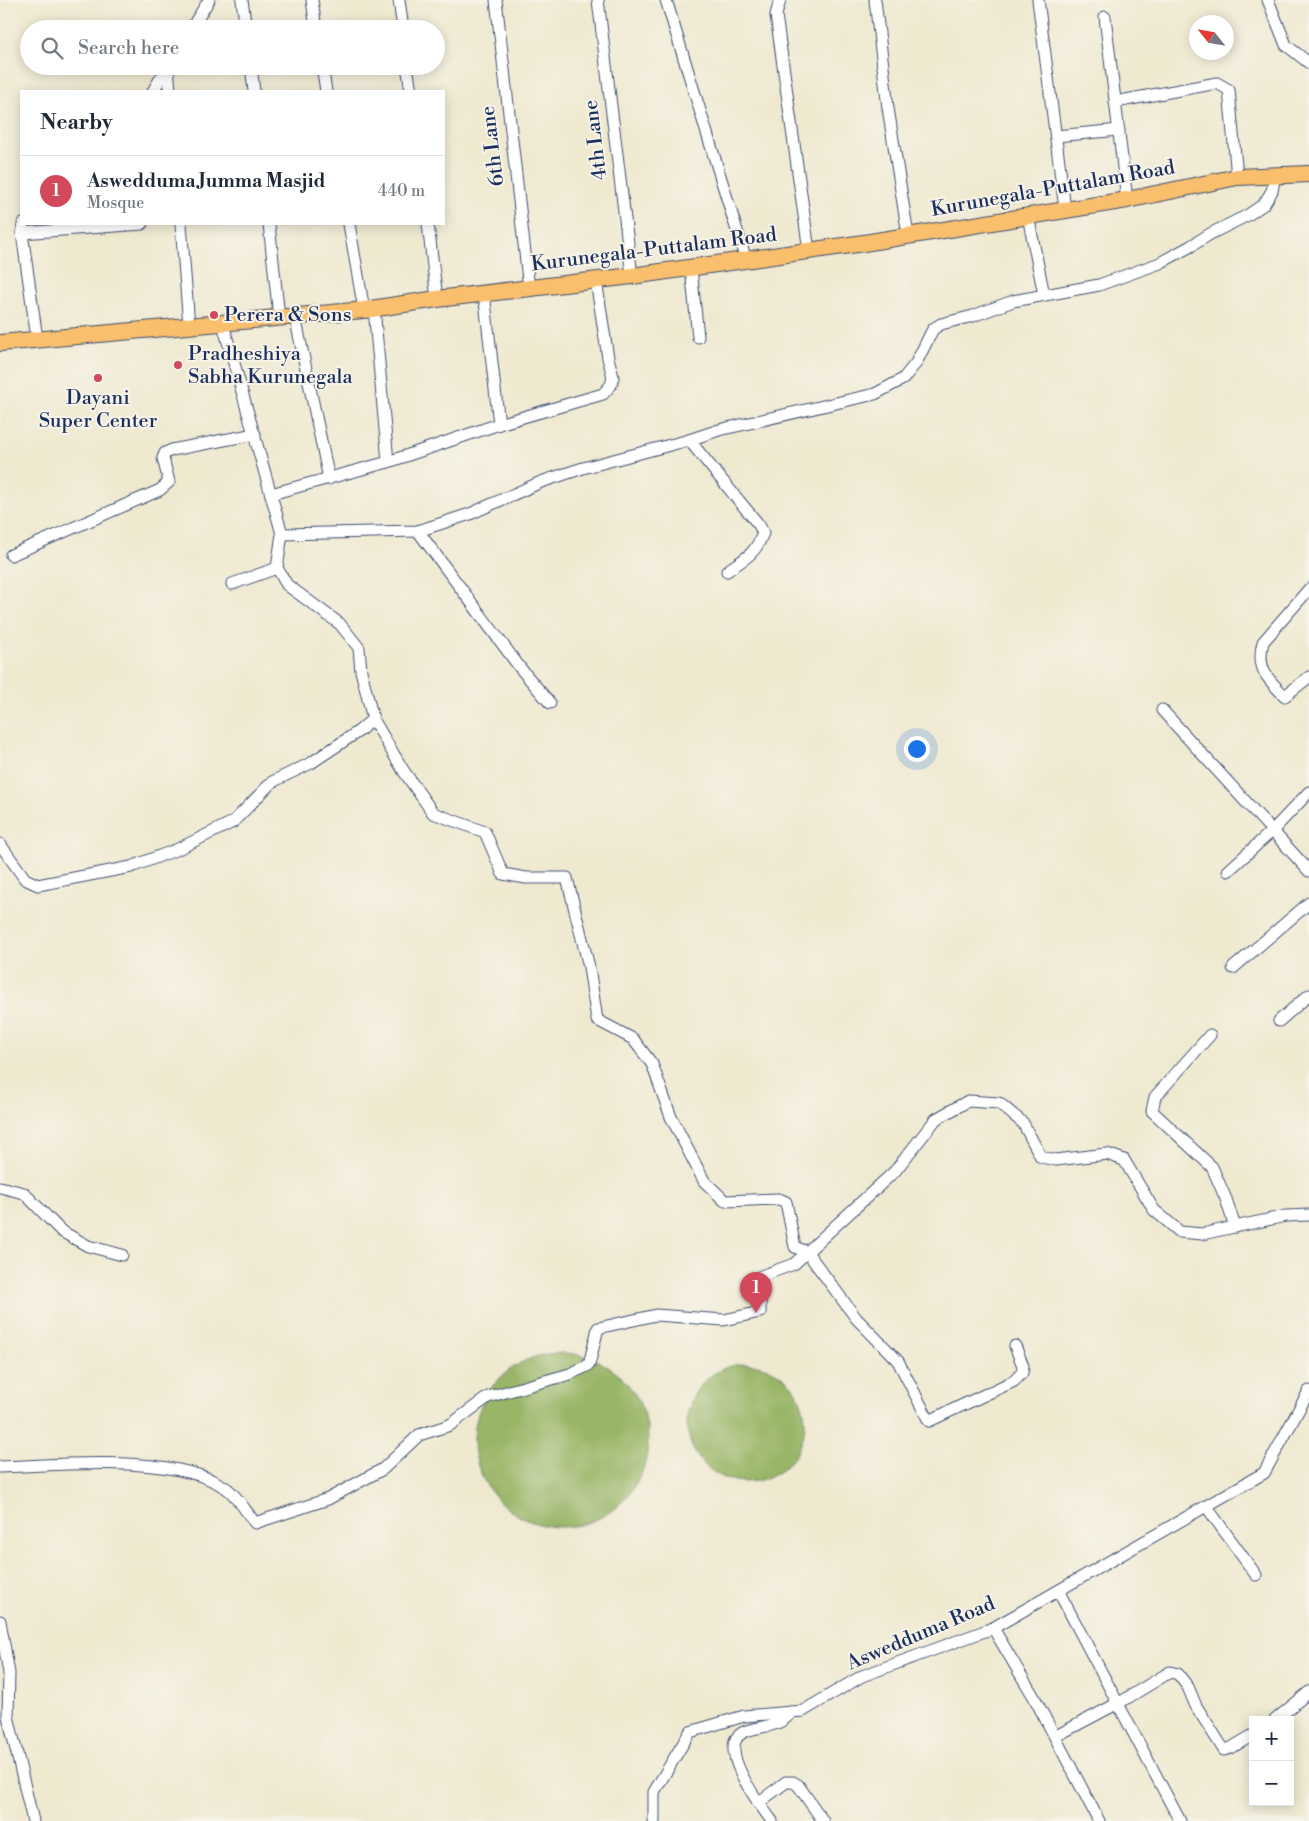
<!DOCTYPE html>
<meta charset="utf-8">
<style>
:root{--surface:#fff;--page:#f6f6f7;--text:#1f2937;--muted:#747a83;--line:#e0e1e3;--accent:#d1495b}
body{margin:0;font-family:"Libre Bodoni",serif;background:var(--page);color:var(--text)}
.controls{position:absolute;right:15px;bottom:15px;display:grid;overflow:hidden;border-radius:0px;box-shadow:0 2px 12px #0003}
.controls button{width:45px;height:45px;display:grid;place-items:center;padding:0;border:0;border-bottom:1px solid var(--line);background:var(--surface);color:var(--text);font:25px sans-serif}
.compass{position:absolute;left:1189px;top:15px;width:45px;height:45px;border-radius:50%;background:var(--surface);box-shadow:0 2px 12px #0003;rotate:301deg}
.you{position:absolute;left:916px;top:748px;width:18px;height:18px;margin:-12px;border:4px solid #fff;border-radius:50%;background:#1a73e8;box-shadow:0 0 0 8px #1a73e833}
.badge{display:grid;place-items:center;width:32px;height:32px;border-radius:50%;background:var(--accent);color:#fff;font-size:16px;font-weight:700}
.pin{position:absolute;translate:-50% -41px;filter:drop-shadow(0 1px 2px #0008)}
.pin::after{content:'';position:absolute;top:26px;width:18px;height:15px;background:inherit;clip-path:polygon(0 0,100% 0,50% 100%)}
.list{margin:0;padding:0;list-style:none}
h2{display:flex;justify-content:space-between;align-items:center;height:65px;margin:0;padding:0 20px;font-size:21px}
h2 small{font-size:16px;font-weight:400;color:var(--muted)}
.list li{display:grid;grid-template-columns:32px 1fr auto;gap:15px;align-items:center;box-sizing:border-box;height:70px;padding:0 20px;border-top:1px solid var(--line)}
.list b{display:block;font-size:19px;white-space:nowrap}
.list p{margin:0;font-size:16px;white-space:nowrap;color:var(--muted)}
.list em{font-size:16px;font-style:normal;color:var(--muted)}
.icon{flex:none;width:28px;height:28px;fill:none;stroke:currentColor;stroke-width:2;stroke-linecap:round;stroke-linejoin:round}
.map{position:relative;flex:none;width:1309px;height:1821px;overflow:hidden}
.search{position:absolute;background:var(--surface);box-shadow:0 2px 12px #0003;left:20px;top:20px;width:425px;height:55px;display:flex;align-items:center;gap:12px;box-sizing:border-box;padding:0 18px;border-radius:28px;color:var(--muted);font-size:19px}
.panel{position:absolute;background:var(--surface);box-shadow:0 2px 12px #0003;left:20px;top:90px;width:425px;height:135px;border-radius:0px}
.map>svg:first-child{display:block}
.forest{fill:#99b668;stroke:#5a7263}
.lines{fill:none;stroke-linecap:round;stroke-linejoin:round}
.minor-casing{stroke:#3b4b6f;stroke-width:13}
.highway-casing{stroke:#3b4b6f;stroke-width:18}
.minor{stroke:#fff;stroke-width:11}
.highway{stroke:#f9bf6d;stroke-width:16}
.poi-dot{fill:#d1495b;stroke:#f7f3e8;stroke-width:2}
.labels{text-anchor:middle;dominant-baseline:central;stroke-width:4;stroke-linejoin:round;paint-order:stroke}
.street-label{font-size:20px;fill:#1b2f5e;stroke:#f7f3e8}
.poi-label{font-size:20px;fill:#1b2f5e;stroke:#f7f3e8;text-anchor:start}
</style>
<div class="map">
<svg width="1309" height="1821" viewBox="0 0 1309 1821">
<rect width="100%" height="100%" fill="#f7f3e8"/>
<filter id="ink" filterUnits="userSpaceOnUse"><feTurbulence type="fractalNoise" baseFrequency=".02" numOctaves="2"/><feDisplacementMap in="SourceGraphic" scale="10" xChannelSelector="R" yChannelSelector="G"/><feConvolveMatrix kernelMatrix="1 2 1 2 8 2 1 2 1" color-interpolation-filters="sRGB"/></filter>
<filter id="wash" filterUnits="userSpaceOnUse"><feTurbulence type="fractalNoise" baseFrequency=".0096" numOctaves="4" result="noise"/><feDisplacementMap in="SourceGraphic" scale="20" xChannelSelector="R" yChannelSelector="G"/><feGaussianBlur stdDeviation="1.12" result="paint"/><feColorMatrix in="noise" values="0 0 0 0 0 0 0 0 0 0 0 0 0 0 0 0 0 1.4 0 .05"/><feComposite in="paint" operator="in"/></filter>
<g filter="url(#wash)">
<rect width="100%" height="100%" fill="#efe9d0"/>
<g class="forest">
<circle cx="561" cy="1440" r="87"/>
<circle cx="746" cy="1423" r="59"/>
</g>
</g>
<g filter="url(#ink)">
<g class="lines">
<defs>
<g id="minor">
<polyline points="242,0 246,29"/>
<polyline points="312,0 316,29"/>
<polyline points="399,0 403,29"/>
<polyline points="496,0 529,288"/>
<polyline points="598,0 632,276"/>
<polyline points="666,0 746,260"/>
<polyline points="780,0 776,15 809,251"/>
<polyline points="875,0 888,108 908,235"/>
<polyline points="1038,0 1065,209"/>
<polyline points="1268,0 1286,45 1309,63"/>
<polyline points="1105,17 1127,200"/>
<polyline points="191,29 209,0"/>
<polyline points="251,66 254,91"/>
<polyline points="322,66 326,91"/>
<polyline points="407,66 411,91"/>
<polyline points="168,67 170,91"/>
<polyline points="153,91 168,66"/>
<polyline points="1115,102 1217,83 1229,90 1237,177"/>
<polyline points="1056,136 1119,130"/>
<polyline points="1028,216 1044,295"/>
<polyline points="23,224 22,233 37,339"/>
<polyline points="181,224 189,326"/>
<polyline points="269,224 279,317"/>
<polyline points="349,224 364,310"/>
<polyline points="428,224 437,299"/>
<polyline points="22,233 142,224"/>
<polyline points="691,268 698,337"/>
<polyline points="484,293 499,424"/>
<polyline points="374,308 388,462"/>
<polyline points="295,316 329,479"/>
<path d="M689,440L759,525L763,533C755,555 745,558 727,571"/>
<polyline points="271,494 388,462 499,424 603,394 611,385 613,377 608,358 596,280"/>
<polyline points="418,531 521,669 550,703"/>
<polyline points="282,534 418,531 470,514 541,482 583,468 689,440 719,430 875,394 903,379 916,363 933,329 941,324 973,316 1013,301 1099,285 1160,263 1191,246 1210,234 1248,215 1264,204 1272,191 1275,175"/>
<polyline points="11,555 160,490 169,482 163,458 165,453 172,450 255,434"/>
<polyline points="232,584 277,568"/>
<path d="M1309,589L1263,642C1256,668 1267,679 1285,696L1309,677"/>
<polyline points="1162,710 1309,871"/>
<polyline points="373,719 403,770 433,813 485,832 503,874 526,878 567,878 589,967 597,1020 633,1039 652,1064 671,1117 704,1181 725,1201 779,1199 786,1202 795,1247 807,1252 856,1318 898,1361 929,1421 1014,1381 1022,1373 1023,1366 1015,1346"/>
<polyline points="0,844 25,879 38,885 131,867 178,849 233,822 272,782 311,763 359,731 373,719 361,671 359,648 340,624 287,585 277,568 282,534 223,324"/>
<polyline points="1228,871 1272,831 1309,792"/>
<polyline points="1233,968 1309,903"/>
<polyline points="1279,1021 1309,995"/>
<polyline points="1210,1035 1155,1097 1152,1111 1212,1167 1226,1199 1235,1227"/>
<polyline points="0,1187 24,1193 61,1231 88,1246 122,1255"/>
<path d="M0,1467C60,1465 176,1453 226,1488C236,1494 247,1513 255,1523L328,1499L383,1469L419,1435L450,1425L488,1397L570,1374L589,1365L598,1328L656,1315L724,1320L760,1312L761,1276L794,1264L807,1252L895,1171L936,1119L968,1101L999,1103L1023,1123L1041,1157L1056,1160L1107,1154L1124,1160L1154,1210L1180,1232L1202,1234L1286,1216L1309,1215"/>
<polyline points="1206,1506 1256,1575"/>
<polyline points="1060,1594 1180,1821"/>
<polyline points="0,1621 9,1673 8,1716 33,1821"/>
<polyline points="993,1628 1034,1697 1099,1821"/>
<polyline points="1275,1720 1309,1692"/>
<polyline points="1056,1736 1124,1700 1170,1672 1178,1674 1188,1687 1196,1706 1224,1750 1231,1748 1253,1735"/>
<polyline points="758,1803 786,1782 793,1782 798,1785 823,1821"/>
<polyline points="654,1821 654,1792 690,1732 744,1716 803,1711 862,1676 993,1628 1264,1473 1309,1391"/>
<path d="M772,1821C760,1805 716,1748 742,1733C754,1726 772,1728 783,1720C786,1718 789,1715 792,1712"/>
</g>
<polyline id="highway" points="0,343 364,310 437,299 632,276 864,243 1127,200 1237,177 1309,174"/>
</defs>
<use href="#minor" class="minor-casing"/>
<use href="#highway" class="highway-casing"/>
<use href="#minor" class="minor"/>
<use href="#highway" class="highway"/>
</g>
</g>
<g class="poi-dot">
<circle cx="214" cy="315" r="5"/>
<circle cx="178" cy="365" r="5"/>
<circle cx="98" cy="378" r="5"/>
</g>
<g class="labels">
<g class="street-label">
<text transform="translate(596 140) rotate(-97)">4th Lane</text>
<text transform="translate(493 146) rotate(-97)">6th Lane</text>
<text transform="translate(1053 189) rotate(-10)">Kurunegala-Puttalam Road</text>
<text transform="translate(654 250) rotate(-7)">Kurunegala-Puttalam Road</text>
<text transform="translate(921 1634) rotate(-23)">Aswedduma Road</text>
</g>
<g class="poi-label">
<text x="224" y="315">Perera &amp; Sons</text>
<text x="188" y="354">Pradheshiya<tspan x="188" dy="23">Sabha Kurunegala</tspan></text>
<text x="98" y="398" text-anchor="middle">Dayani<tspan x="98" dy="23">Super Center</tspan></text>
</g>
</g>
</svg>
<div class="controls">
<button>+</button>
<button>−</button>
</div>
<svg class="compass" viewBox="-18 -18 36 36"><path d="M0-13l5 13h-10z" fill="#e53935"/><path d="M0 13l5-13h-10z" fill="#747a83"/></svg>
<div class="you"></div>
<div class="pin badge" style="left:756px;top:1313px">1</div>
<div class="search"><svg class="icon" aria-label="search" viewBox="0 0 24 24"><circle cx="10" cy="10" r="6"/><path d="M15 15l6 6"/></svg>Search here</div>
<section class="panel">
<h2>Nearby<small></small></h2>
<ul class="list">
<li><span class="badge">1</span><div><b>Aswedduma Jumma Masjid</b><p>Mosque</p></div><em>440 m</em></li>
</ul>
</section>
</div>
